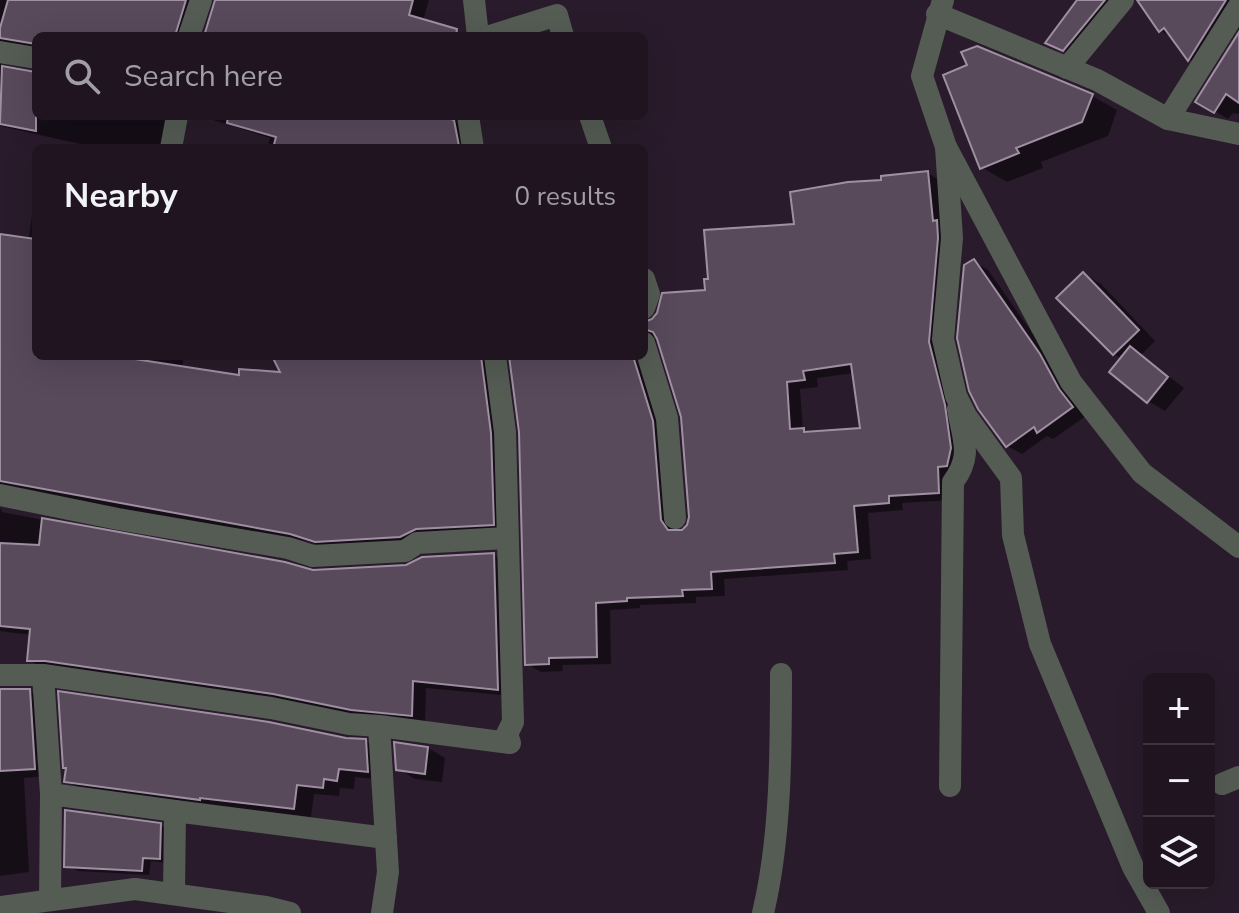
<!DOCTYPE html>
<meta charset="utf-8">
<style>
:root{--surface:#1f1420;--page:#2c212d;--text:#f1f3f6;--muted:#a19ea5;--line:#3c333e}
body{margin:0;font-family:"Nunito Sans",sans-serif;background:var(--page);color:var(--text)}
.controls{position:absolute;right:24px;bottom:24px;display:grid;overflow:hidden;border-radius:12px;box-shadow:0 8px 32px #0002}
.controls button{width:72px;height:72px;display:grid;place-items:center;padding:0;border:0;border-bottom:2px solid var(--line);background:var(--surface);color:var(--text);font:40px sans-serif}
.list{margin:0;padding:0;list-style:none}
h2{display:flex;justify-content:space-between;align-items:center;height:104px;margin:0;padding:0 32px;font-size:34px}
h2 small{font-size:26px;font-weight:400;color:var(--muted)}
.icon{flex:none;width:44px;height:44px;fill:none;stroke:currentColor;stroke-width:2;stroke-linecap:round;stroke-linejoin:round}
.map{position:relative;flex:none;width:1239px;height:913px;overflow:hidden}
.search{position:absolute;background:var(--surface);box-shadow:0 8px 32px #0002;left:32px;top:32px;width:616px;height:88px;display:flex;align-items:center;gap:20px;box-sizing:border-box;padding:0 28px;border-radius:12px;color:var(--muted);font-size:30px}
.panel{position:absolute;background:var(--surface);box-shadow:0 8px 32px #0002;left:32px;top:144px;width:616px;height:216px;border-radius:12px}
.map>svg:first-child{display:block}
.shadow{fill:#0007;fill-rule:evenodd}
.building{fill:#58495b;stroke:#a08fa3;stroke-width:2;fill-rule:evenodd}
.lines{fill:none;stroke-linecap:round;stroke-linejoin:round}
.minor{stroke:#545c54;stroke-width:22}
.tertiary{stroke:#545c54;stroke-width:22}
</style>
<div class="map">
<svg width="1239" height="913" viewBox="0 0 1239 913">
<rect width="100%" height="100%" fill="#291b2b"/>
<g class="shadow">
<polygon points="0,0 204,0 192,36 36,36 36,50 0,58"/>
<polygon points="216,0 429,0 423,21 468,36 206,36"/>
<polygon points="1080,0 1125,0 1078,57 1048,43"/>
<polygon points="1138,0 1239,0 1203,67 1189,59 1174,38 1161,31"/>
<polygon points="1239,36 1239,114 1233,113 1228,119 1198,101"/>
<polygon points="0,61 3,68 36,74 36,116 180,116 172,148 78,148 80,144 0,126"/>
<polygon points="1092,96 1117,110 1108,136 1041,162 1043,168 1007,182 981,167"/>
<polygon points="200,116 472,116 471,148 267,148 270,138"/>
<path d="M928,173L942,182L943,351L958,414L952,500L902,503L903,510L868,513L871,559L847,561L848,570L724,579L725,596L696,597V603L640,605V608L610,610L611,664L562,665L563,671L541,672L527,664L521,430L511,356H644L667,430L675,529L677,534L685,531L691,517L683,416L659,337H654L644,347V353V314L646,322L655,320L707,291L797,226L884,182ZM854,373L862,429L809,433L803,430L800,389L818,387L817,378Z"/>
<polygon points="36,186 36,356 184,356 182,368 240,377 283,374 274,356 499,356 507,532 415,544 331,549 306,541 4,493 0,508 0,236 21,239 21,236 29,237"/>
<polygon points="974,262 988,270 1054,364 1086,416 1053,439 1047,436 1022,454 1007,446"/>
<polygon points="1084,274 1101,284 1155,341 1141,355 1184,388 1165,411 1148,401 1123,359 1114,354"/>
<polygon points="0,508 2,512 309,571 406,567 494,555 508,563 512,696 426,688 425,723 367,717 43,668 29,660 31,635 0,631"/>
<polygon points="0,691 29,691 43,699 49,776 24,778 29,872 0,876"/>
<polygon points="346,740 365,741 382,751 384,780 355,777 354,789 340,788 339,796 314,794 311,817 83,790 66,781"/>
<polygon points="428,748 445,758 442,782 415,779 398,769"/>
<polygon points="160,825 168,830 168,863 151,861 149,875 78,871 70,867"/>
</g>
<g class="building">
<polygon points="8,0 186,0 175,36 36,36 36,44 0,38 0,28"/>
<polygon points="215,0 413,0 409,15 457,29 456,36 204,36"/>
<polygon points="1077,0 1105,0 1063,51 1045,43"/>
<polygon points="1137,0 1226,0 1188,61 1164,28 1159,32"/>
<polygon points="1239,32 1239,103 1226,94 1214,113 1195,102"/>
<polygon points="977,46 1093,94 1082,122 1016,148 1019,153 980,169 943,75 967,65 961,52"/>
<polygon points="2,66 36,72 36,131 0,124"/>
<polygon points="228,116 440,116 454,120 459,146 273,148 276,137 227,123"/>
<path d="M928,171L933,221L937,220L938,238L929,342L945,405L951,448L947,466L938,467L939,493L889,496V503L854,506L858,552L834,554L835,563L711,572L712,589L682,590L683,596L627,598V601L596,603L597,657L549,658V664L525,665L519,432L509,356H633L653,421L661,520L668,530H682L687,525L689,517L681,417L657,339L653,332L644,329V322L652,319L657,313L662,293L705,290L704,279H708L704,230L794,224L790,192L848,182L881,180V176ZM851,364L860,428L804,432V428L790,429L787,382L805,380L803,371Z"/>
<polygon points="0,234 36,239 36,356 115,356 239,375 239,369 280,372 272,356 481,356 491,433 494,525 416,529 400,537 315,542 290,534 0,481"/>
<polygon points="974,259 1040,354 1059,389 1073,407 1037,433 1034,427 1006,447 978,409 969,391 957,338 964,265"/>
<polygon points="1083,272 1139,330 1113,355 1056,298"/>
<polygon points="1130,346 1168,377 1147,403 1109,372"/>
<polygon points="42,518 285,562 313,570 406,565 422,557 494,553 498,690 413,681 412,716 351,710 273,694 45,661 27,661 30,629 0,626 0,543 39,545"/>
<polygon points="0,689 30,689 35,769 0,771"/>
<polygon points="58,691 269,722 346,738 366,739 368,772 339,769 337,781 324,779 323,788 297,785 294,809 200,798 200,800 64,782 66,768 63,768"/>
<polygon points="394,742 428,747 425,774 396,770"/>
<polygon points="65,810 161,823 160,859 143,858 142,871 64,867"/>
</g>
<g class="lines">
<g class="minor">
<polyline points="474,0 478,36"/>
<polyline points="943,0 922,76 946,147 1071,382 1142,473 1239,547"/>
<polyline points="937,14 1097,80 1168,119 1239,134"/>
<polyline points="189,36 201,0"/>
<polyline points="490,36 557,15 563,36"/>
<polyline points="0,52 36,58"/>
<polyline points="1067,68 1123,0"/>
<polyline points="468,116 473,148"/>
<polyline points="590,116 601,148"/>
<polyline points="1168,119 1239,6"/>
<polyline points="946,147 952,238 943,339 956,396 966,416 1011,478 1013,535 1040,644 1133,867 1159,913"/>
<polyline points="171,148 177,116"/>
<polyline points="644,279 649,294 644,308"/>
<polyline points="644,343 667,418 675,518"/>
<polyline points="0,495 118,519 288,548 313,556 405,551 417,543 506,538"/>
<polyline points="0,675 43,675 271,708 349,724 379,726 510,743 507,734 513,722 505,432 495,356"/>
<polyline points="43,675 51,794"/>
<polyline points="379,726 388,872 382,913"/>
<polyline points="1222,784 1239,777"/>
<path d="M950,786L953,482C973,455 963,440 958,409"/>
<polyline points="174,894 175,811 386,838"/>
<polyline points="50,900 51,794 175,811"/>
<path d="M763,913C781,838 781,751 781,674"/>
</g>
<polyline class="tertiary" points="0,907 135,889 266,907 290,913"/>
</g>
</svg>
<div class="controls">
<button>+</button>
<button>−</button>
<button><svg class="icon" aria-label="layers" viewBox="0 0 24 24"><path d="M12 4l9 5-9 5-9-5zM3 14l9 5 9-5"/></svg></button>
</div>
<div class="search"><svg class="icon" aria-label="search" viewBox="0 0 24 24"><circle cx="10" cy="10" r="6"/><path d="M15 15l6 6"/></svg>Search here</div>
<section class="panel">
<h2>Nearby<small>0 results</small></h2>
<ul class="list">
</ul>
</section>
</div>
